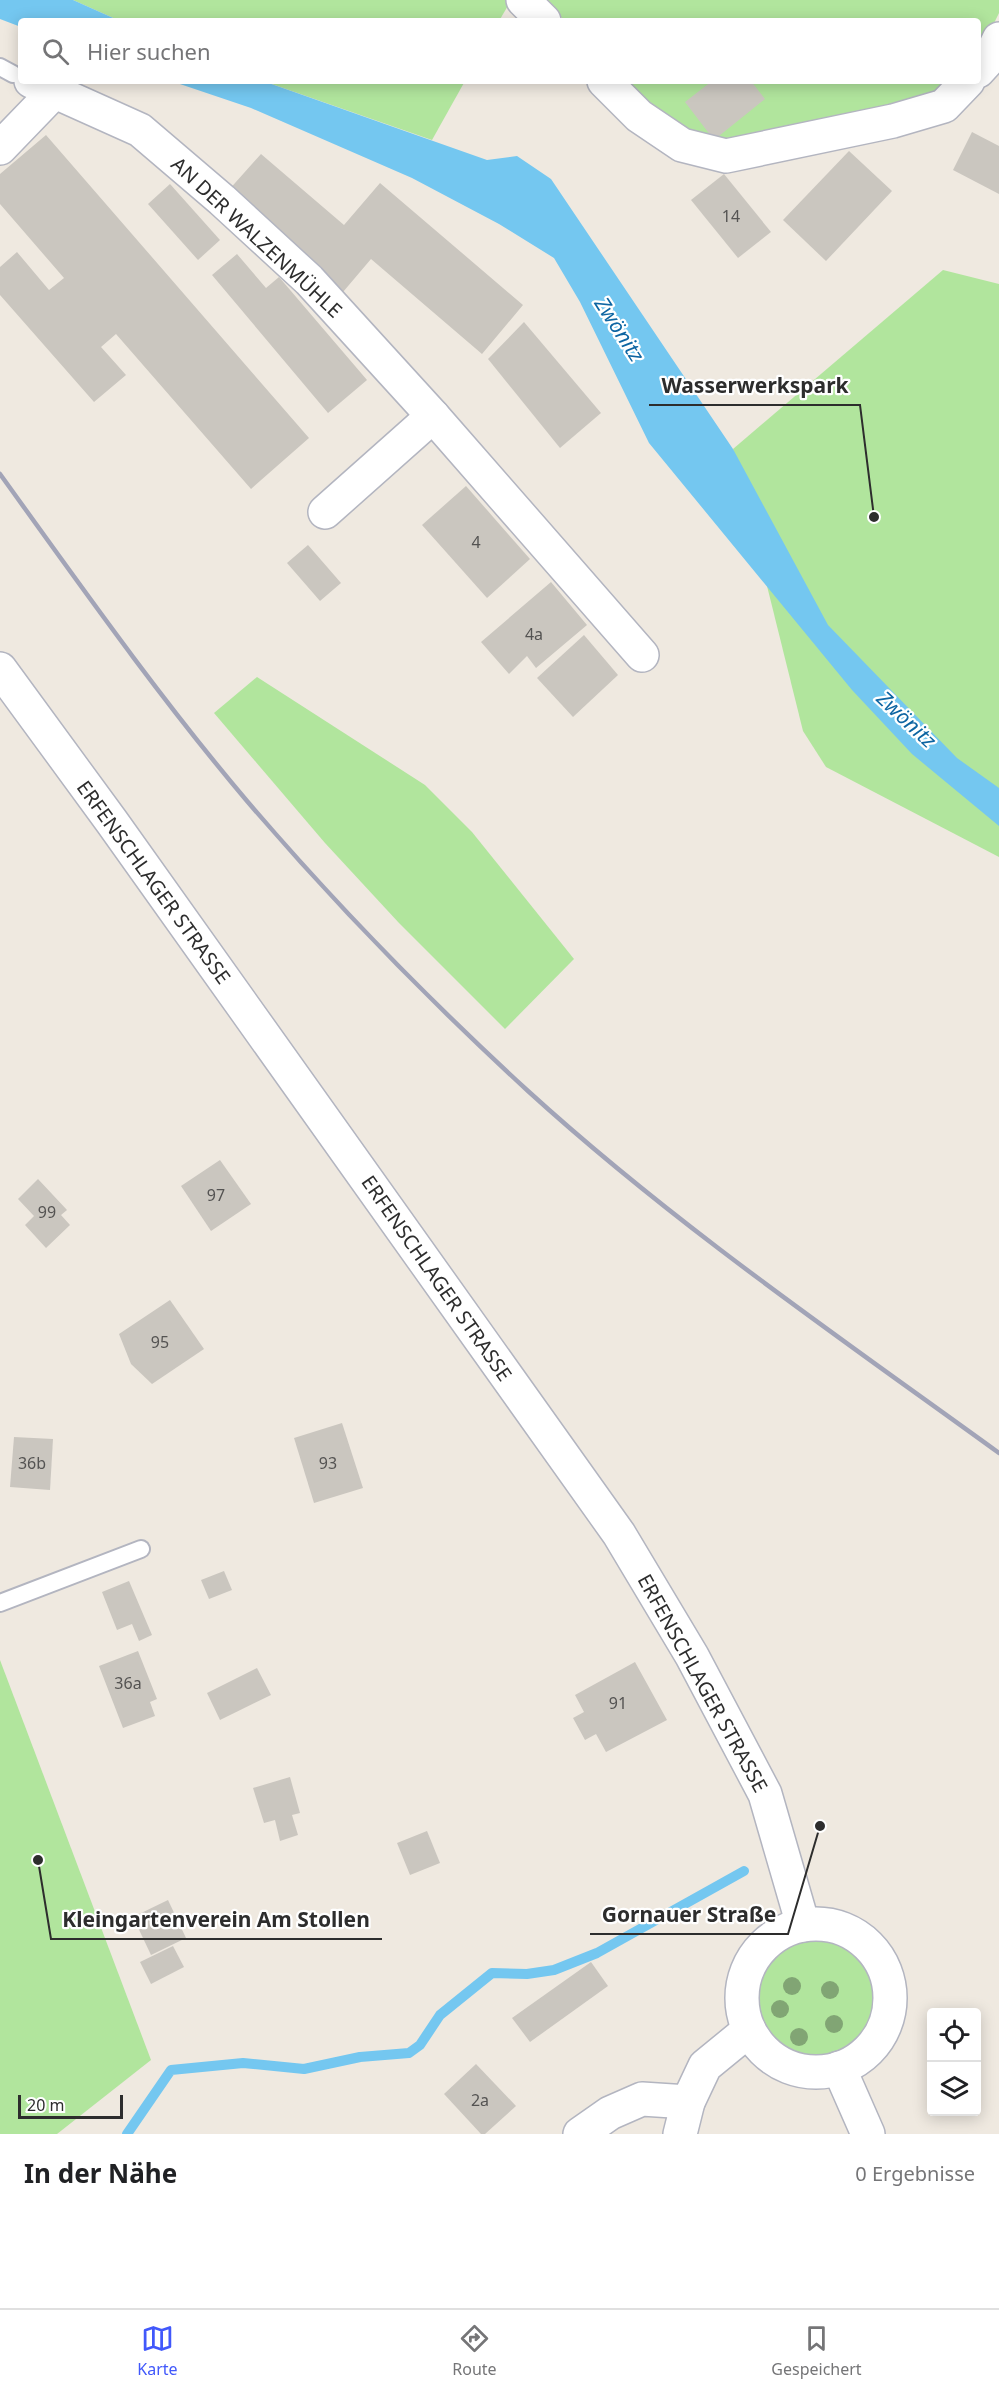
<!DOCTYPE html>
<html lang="de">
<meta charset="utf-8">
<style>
:root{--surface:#fff;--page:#f2f2f2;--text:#202124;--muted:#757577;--line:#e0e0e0;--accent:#4158fb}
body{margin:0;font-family:"Noto Sans",sans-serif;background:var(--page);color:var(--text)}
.controls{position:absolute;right:18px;bottom:18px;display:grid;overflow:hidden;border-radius:6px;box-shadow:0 3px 15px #0003}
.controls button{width:54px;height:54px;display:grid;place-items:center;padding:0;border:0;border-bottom:2px solid var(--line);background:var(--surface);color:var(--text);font:30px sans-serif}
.scale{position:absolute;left:18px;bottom:15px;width:105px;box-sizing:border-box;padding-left:6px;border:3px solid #2d2d2d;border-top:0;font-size:16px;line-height:21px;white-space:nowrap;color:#2d2d2d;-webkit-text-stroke:4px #fff;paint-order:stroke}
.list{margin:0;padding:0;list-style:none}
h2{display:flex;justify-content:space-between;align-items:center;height:78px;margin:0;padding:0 24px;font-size:26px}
h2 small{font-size:20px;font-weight:400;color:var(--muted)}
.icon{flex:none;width:33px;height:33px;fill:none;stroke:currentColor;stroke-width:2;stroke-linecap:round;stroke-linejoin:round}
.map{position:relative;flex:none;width:999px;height:2134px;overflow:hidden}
.search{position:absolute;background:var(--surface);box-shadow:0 3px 15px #0003;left:18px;right:18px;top:18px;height:66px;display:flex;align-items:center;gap:15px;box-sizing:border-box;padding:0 21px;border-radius:6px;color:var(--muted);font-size:22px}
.sheet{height:174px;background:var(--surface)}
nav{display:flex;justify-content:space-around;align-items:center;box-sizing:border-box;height:84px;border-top:2px solid var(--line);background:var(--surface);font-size:16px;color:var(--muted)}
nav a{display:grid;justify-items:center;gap:3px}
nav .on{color:var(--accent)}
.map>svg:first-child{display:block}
.green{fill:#b1e59d}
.water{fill:#74c7f0}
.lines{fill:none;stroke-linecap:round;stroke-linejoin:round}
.stream{stroke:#74c7f0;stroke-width:10}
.building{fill:#cac6bf}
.lane-casing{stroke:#b3b5c0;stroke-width:20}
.street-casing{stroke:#b3b5c0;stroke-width:36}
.secondary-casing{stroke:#b3b5c0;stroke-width:36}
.lane{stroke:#fff;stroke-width:16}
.street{stroke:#fff;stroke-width:33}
.secondary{stroke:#fff;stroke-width:33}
.rail{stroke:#a2a4b7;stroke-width:4.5}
.tree{fill:#81a574}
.labels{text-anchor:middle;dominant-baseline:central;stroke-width:4.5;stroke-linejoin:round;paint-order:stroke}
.number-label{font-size:16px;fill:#545352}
.street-label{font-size:20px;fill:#2d2d2d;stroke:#fff}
.water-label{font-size:21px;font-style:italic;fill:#0d65a2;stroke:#fff}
.leader{fill:none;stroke:#2d2d2d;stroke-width:2}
.callout-dot{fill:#2d2d2d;stroke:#fff;stroke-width:2}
.callout-label{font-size:21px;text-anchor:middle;font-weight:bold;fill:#2d2d2d;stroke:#fff;stroke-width:4.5;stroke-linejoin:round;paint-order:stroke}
</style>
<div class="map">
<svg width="999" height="2134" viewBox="0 0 999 2134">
<rect width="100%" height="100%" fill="#efe9e0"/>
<g class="green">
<polygon points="73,0 505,0 509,4 499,21 120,21"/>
<polygon points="544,0 999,0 999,13 978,56 978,21 565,21"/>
<polygon points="263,81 465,81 432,140"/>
<polygon points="625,81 951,81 942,89 897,105 737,146 692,135 649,106"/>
<polygon points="943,270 999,284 999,857 826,767 803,731 733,449"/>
<polygon points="257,677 425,785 472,832 574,959 505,1029 399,923 325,843 214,713"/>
<polygon points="0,1660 151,2060 57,2134 0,2134"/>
<circle cx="816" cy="1998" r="74"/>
</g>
<g class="water">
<polygon points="0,0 73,0 120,21 21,21 21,27 0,19"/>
<polygon points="171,81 263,81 487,160 517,156 551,179 733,449 828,625 957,758 999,788 999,826 912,754 852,690 649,443 580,302 554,258 499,224 412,178 251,108"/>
</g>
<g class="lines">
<polyline class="stream" points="127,2134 171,2070 243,2063 304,2069 360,2057 409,2053 420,2045 440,2015 492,1973 527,1974 554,1970 597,1953 744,1871"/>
</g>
<g class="building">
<polygon points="712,81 751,81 765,99 714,140 685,102"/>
<polygon points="972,132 999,146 999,194 953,170"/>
<polygon points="46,135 309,438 251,489 116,334 101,347 126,375 94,402 0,295 0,267 17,252 49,290 64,278 0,204 0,174"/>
<polygon points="849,151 892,191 826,261 783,220"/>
<polygon points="261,154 344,225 380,183 523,305 482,354 371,259 343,292 227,192"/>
<polygon points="724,174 771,232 738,258 691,200"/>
<polygon points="170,184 220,240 198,260 148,204"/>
<polygon points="237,254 266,288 279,277 367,380 328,413 212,275"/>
<polygon points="524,322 601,413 560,448 488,359"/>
<polygon points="466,486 530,559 487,598 422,525"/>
<polygon points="308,545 341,583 320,601 287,563"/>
<polygon points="551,582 587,625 536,668 527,656 509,674 481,642"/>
<polygon points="584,635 618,675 573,717 537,678"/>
<polygon points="220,1160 251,1204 211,1231 181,1186"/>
<polygon points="38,1179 67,1210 61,1215 70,1225 46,1248 25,1225 34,1216 18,1199"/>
<polygon points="170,1300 204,1349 152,1384 131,1364 119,1334"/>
<polygon points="342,1423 363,1488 314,1503 294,1438"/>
<polygon points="14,1437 53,1439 50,1490 10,1487"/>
<polygon points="224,1571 232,1590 209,1599 201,1580"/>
<polygon points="129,1581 152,1635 139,1641 132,1624 117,1630 102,1592"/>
<polygon points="138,1651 157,1699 150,1702 155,1716 123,1728 99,1666"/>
<polygon points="635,1662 667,1720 606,1752 596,1734 585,1740 573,1718 584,1712 575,1695"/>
<polygon points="257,1668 271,1695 220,1720 207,1693"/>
<polygon points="290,1777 300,1813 292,1815 298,1835 280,1841 275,1820 264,1823 253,1788"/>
<polygon points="427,1831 440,1863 410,1875 397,1843"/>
<polygon points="168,1900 186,1938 151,1955 133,1917"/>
<polygon points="173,1946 184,1967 151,1984 140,1962"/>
<polygon points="591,1962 608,1986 530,2042 512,2018"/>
<polygon points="476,2064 516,2106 485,2134 481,2134 444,2094"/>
</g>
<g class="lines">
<defs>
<g id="lane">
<polyline points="0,67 13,74"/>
<polyline points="0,1603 141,1549"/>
</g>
<g id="street">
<polyline points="523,0 544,21"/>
<polyline points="978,71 990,58 999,39"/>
<polyline points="31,81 140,130 222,200 309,280 433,416 642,655"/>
<polyline points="604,81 639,116 682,145 726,156 893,121 944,106 968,81"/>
<polyline points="0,148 55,91"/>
<polyline points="325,512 433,416"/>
<polyline points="580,2134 610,2113 642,2099 688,2102"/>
</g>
<g id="secondary">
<polyline points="0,669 112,822 619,1534 692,1656 765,1794 803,1925"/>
<circle cx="816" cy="1998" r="74"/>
<polyline points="839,2068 868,2134"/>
<polyline points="680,2134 688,2102 705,2066 749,2030"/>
</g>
</defs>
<use href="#lane" class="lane-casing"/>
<use href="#street" class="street-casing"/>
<use href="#secondary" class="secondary-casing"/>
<use href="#lane" class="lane"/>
<use href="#street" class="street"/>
<use href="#secondary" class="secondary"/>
<path class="rail" d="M0,474C80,585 159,697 247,801C335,904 429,1000 528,1091C674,1224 839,1337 999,1453"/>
</g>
<g class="tree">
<circle cx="792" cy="1986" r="9"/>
<circle cx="830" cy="1990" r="9"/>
<circle cx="780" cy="2009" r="9"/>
<circle cx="834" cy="2024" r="9"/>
<circle cx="799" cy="2037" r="9"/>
</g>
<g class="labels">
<g class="number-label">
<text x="731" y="216">14</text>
<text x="476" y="542">4</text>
<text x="534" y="634">4a</text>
<text x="216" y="1195">97</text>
<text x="47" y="1212">99</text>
<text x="160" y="1342">95</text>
<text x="32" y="1463">36b</text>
<text x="328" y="1463">93</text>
<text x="128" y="1683">36a</text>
<text x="618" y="1703">91</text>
<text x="480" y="2100">2a</text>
</g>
<g class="street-label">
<text transform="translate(257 237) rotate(43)">AN DER WALZENMÜHLE</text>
<text transform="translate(154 882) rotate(54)">ERFENSCHLAGER STRASSE</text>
<text transform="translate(437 1278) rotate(55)">ERFENSCHLAGER STRASSE</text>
<text transform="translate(703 1683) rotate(61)">ERFENSCHLAGER STRASSE</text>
</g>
<g class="water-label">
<text transform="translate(620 329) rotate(57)">Zwönitz</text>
<text transform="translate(907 719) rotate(43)">Zwönitz</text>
</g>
</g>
<path class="leader" d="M874 517L860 405H649M820 1826L788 1934H590M38 1860L51 1939H382"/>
<g class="callout-dot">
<circle cx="874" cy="517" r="6"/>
<circle cx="820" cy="1826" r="6"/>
<circle cx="38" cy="1860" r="6"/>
</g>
<g class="callout-label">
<text x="755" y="393">Wasserwerkspark</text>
<text x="689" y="1922">Gornauer Straße</text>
<text x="216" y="1927">Kleingartenverein Am Stollen</text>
</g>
</svg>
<div class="controls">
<button><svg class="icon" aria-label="locate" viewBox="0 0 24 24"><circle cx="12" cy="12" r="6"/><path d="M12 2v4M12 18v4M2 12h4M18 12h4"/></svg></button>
<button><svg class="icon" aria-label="layers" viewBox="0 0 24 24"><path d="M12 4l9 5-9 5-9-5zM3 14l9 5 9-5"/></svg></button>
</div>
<div class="scale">20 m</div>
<div class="search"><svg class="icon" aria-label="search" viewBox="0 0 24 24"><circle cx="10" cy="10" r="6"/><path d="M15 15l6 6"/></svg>Hier suchen</div>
</div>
<section class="sheet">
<h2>In der Nähe<small>0 Ergebnisse</small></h2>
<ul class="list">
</ul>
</section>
<nav>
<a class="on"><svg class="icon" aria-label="map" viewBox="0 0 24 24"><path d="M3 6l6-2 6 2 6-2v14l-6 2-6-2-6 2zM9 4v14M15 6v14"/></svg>Karte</a>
<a><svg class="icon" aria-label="directions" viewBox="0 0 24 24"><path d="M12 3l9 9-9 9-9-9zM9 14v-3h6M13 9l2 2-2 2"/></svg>Route</a>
<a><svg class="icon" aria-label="saved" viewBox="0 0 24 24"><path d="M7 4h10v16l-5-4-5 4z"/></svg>Gespeichert</a>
</nav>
